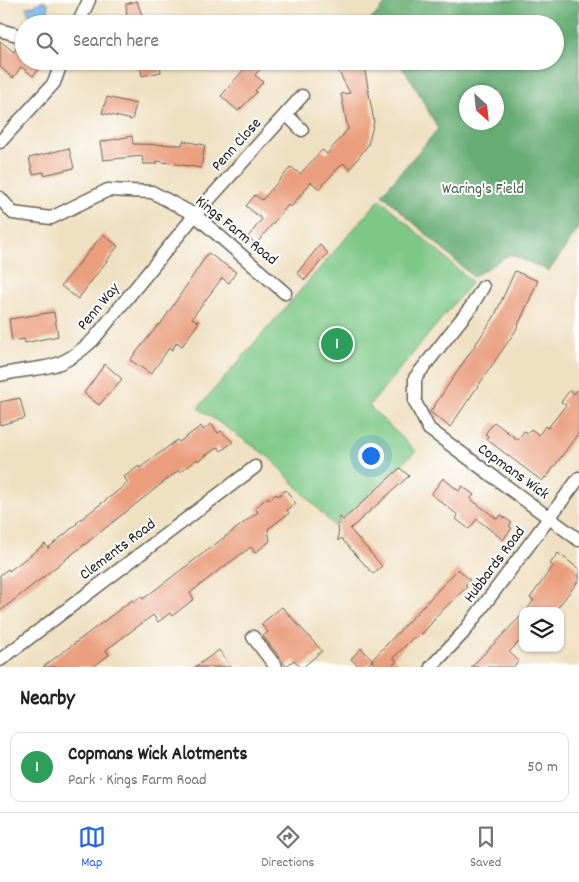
<!DOCTYPE html>
<meta charset="utf-8">
<style>
:root{--surface:#fff;--page:#f2f2f2;--text:#222;--muted:#767676;--line:#e0e0e0;--accent:#2563eb}
body{margin:0;font-family:Dekko,sans-serif;background:var(--page);color:var(--text)}
.controls{position:absolute;right:15px;bottom:15px;display:grid;overflow:hidden;border-radius:10px;box-shadow:0 1px 4px #0004}
.controls button{width:45px;height:45px;display:grid;place-items:center;padding:0;border:0;border-bottom:1px solid var(--line);background:var(--surface);color:var(--text);font:25px sans-serif}
.compass{position:absolute;left:459px;top:85px;width:45px;height:45px;border-radius:50%;background:var(--surface);box-shadow:0 1px 4px #0004;rotate:153deg}
.you{position:absolute;left:370px;top:455px;width:18px;height:18px;margin:-12px;border:4px solid #fff;border-radius:50%;background:#1a73e8;box-shadow:0 0 0 8px #1a73e833}
.badge{display:grid;place-items:center;width:32px;height:32px;border-radius:50%;background:var(--accent);color:#fff;font-size:16px;font-weight:700}
.pin{position:absolute;translate:-50% -50%;border:2px solid #fff;box-shadow:0 1px 5px #0006}
.list{margin:0;padding:0;list-style:none}
h2{display:flex;justify-content:space-between;align-items:center;height:65px;margin:0;padding:0 20px;font-size:21px}
h2 small{font-size:16px;font-weight:400;color:var(--muted)}
.list li{display:grid;grid-template-columns:32px 1fr auto;gap:15px;align-items:center;box-sizing:border-box;height:70px;margin:0 10px 10px;padding:0 10px;border:1px solid var(--line);border-radius:10px}
.list b{display:block;font-size:19px;white-space:nowrap}
.list p{margin:0;font-size:16px;white-space:nowrap;color:var(--muted)}
.list em{font-size:16px;font-style:normal;color:var(--muted)}
.icon{flex:none;width:28px;height:28px;fill:none;stroke:currentColor;stroke-width:2;stroke-linecap:round;stroke-linejoin:round}
.map{position:relative;flex:none;width:579px;height:667px;overflow:hidden}
.search{position:absolute;background:var(--surface);box-shadow:0 1px 4px #0004;left:15px;right:15px;top:15px;height:55px;display:flex;align-items:center;gap:12px;box-sizing:border-box;padding:0 18px;border-radius:28px;color:var(--muted);font-size:19px}
.sheet{height:145px;background:var(--surface)}
nav{display:flex;justify-content:space-around;align-items:center;box-sizing:border-box;height:70px;border-top:1px solid var(--line);background:var(--surface);font-size:14px;color:var(--muted)}
nav a{display:grid;justify-items:center;gap:2px}
nav .on{color:var(--accent)}
.map>svg:first-child{display:block}
.green{fill:#7dc886;stroke:#4c7251}
.forest{fill:#66ac73;stroke:#416448;fill-rule:evenodd}
.water{fill:#73b6e9;stroke:#486982}
.building{fill:#ea9e7d}
.lines{fill:none;stroke-linecap:round;stroke-linejoin:round}
.minor-casing{stroke:#666156;stroke-width:15}
.minor{stroke:#fff;stroke-width:12}
.labels{text-anchor:middle;dominant-baseline:central;stroke-width:4;stroke-linejoin:round;paint-order:stroke}
.street-label{font-size:16px;fill:#1c1c1c;stroke:#fff}
.park-label{font-size:16px;fill:#436146;stroke:#fff}
</style>
<div class="map">
<svg width="579" height="667" viewBox="0 0 579 667">
<rect width="100%" height="100%" fill="#fff"/>
<filter id="ink" filterUnits="userSpaceOnUse"><feTurbulence type="fractalNoise" baseFrequency=".02" numOctaves="2"/><feDisplacementMap in="SourceGraphic" scale="10" xChannelSelector="R" yChannelSelector="G"/><feConvolveMatrix kernelMatrix="1 2 1 2 8 2 1 2 1" color-interpolation-filters="sRGB"/></filter>
<filter id="wash" filterUnits="userSpaceOnUse"><feTurbulence type="fractalNoise" baseFrequency=".0096" numOctaves="4" result="noise"/><feDisplacementMap in="SourceGraphic" scale="20" xChannelSelector="R" yChannelSelector="G"/><feGaussianBlur stdDeviation="1.12" result="paint"/><feColorMatrix in="noise" values="0 0 0 0 0 0 0 0 0 0 0 0 0 0 0 0 0 1.4 0 .05"/><feComposite in="paint" operator="in"/></filter>
<g filter="url(#wash)">
<rect width="100%" height="100%" fill="#efe0c1"/>
<polygon class="green" points="380,199 472,282 369,406 416,451 334,526 269,457 198,408"/>
<path class="forest" d="M389,0H579V228L549,271L510,254L473,277L382,194L438,129L412,81L397,61H555V24H367ZM466,92H496V122H466Z"/>
<polygon class="water" points="41,1 48,3 48,12 35,17 29,15 26,7 34,6"/>
<g id="blocks">
<g class="building">
<polygon points="137,1 145,24 127,24 126,4"/>
<polygon points="0,41 14,52 20,44 24,45 24,61 46,61 33,76 21,67 13,78 0,67"/>
<polygon points="139,61 159,61 161,72 142,76"/>
<polygon points="251,61 268,61 255,75 263,82 255,91 257,92 238,111 221,96"/>
<polygon points="333,61 360,61 365,71 374,122 368,145 350,169 343,163 319,189 311,182 291,207 288,205 256,244 248,237 262,219 246,206 255,195 262,200 291,167 300,174 322,150 327,154 348,129 341,94 350,93"/>
<polygon points="107,97 136,104 132,120 102,113"/>
<polygon points="132,136 133,144 182,145 183,141 205,145 201,168 157,161 157,164 143,164 142,156 103,160 100,142"/>
<polygon points="69,148 74,168 44,175 44,172 33,174 29,158"/>
<polygon points="103,234 118,246 78,299 61,286"/>
<polygon points="320,245 328,253 305,280 297,273"/>
<polygon points="208,253 236,272 229,283 222,278 192,318 199,322 182,346 177,342 172,350 169,348 151,374 130,360 159,324 160,325"/>
<polygon points="515,271 538,281 516,330 450,427 430,412 494,317"/>
<polygon points="54,312 58,336 25,343 24,339 12,341 9,319"/>
<polygon points="105,364 122,379 99,405 84,393"/>
<polygon points="579,388 579,432 546,478 545,477 542,481 486,439 488,436 485,434 494,422 518,440 524,431 528,433 531,429 539,435 545,426 548,428 566,405 561,402 570,390 574,394"/>
<polygon points="20,398 25,418 0,425 0,402"/>
<polygon points="211,424 218,433 221,431 233,442 221,451 218,447 198,461 197,459 180,472 179,470 0,611 0,575 8,569 9,571 45,544 48,548 77,524 76,523 128,483 124,477 139,466 140,468 177,440 179,442 201,426 203,430"/>
<polygon points="400,468 409,476 350,529 382,566 373,574 341,538 338,541 339,516 343,520"/>
<polygon points="443,478 459,491 462,486 474,495 471,498 473,501 488,512 497,519 501,515 512,523 509,526 512,528 503,540 477,519 469,529 456,519 458,515 431,494"/>
<polygon points="286,490 296,504 287,510 289,513 268,529 270,541 255,553 251,547 218,571 190,593 194,599 172,616 170,613 158,622 153,615 106,650 109,655 93,667 43,667 132,600 134,602 141,596 143,599 189,564 258,512 255,508 268,497 269,499 276,494 278,496"/>
<polygon points="558,553 579,569 579,580 555,611 526,611 534,600 530,598 553,566 550,564"/>
<polygon points="458,569 470,580 465,585 467,587 434,618 435,619 422,634 420,633 415,638 414,637 393,658 397,661 391,667 378,667 371,661"/>
<polygon points="282,607 322,651 303,667 300,667 294,660 286,666 263,636 268,632 261,624"/>
<polygon points="523,614 523,638 509,652 519,661 513,667 471,667"/>
<polygon points="361,648 373,660 365,667 360,667 351,659"/>
<polygon points="219,650 231,667 195,667"/>
</g>
</g>
</g>
<g filter="url(#ink)">
<use href="#blocks" fill-opacity="0" stroke="#666156" stroke-width="1"/>
<g class="lines">
<defs>
<g id="minor">
<polyline points="78,24 89,0"/>
<polyline points="0,30 24,37"/>
<polyline points="286,114 302,130"/>
<polyline points="0,142 54,83 62,61"/>
<polyline points="0,198 13,213 51,218 108,190 152,192 195,215 285,293"/>
<polyline points="483,287 471,307 415,378 415,402 429,429 579,540"/>
<path d="M0,375C45,364 55,375 93,340L195,215L302,96"/>
<polyline points="253,637 276,667"/>
<polyline points="0,660 255,467"/>
<polyline points="431,667 463,633 579,478"/>
</g>
</defs>
<use href="#minor" class="minor-casing"/>
<use href="#minor" class="minor"/>
</g>
</g>
<g class="labels">
<g class="street-label">
<text transform="translate(237 145) rotate(-48)">Penn Close</text>
<text transform="translate(236 231) rotate(39)">Kings Farm Road</text>
<text transform="translate(99 307) rotate(-50)">Penn Way</text>
<text transform="translate(513 472) rotate(36)">Copmans Wick</text>
<text transform="translate(118 550) rotate(-37)">Clements Road</text>
<text transform="translate(495 565) rotate(-53)">Hubbards Road</text>
</g>
<g class="park-label">
<text x="483" y="189">Waring's Field</text>
</g>
</g>
</svg>
<div class="controls">
<button><svg class="icon" aria-label="layers" viewBox="0 0 24 24"><path d="M12 4l9 5-9 5-9-5zM3 14l9 5 9-5"/></svg></button>
</div>
<svg class="compass" viewBox="-18 -18 36 36"><path d="M0-13l5 13h-10z" fill="#e53935"/><path d="M0 13l5-13h-10z" fill="#767676"/></svg>
<div class="you"></div>
<div class="pin badge" style="left:337px;top:344px;background:#2e9e5b">1</div>
<div class="search"><svg class="icon" aria-label="search" viewBox="0 0 24 24"><circle cx="10" cy="10" r="6"/><path d="M15 15l6 6"/></svg>Search here</div>
</div>
<section class="sheet">
<h2>Nearby<small></small></h2>
<ul class="list">
<li><span class="badge" style="background:#2e9e5b">1</span><div><b>Copmans Wick Alotments</b><p>Park · Kings Farm Road</p></div><em>50 m</em></li>
</ul>
</section>
<nav>
<a class="on"><svg class="icon" aria-label="map" viewBox="0 0 24 24"><path d="M3 6l6-2 6 2 6-2v14l-6 2-6-2-6 2zM9 4v14M15 6v14"/></svg>Map</a>
<a><svg class="icon" aria-label="directions" viewBox="0 0 24 24"><path d="M12 3l9 9-9 9-9-9zM9 14v-3h6M13 9l2 2-2 2"/></svg>Directions</a>
<a><svg class="icon" aria-label="saved" viewBox="0 0 24 24"><path d="M7 4h10v16l-5-4-5 4z"/></svg>Saved</a>
</nav>
